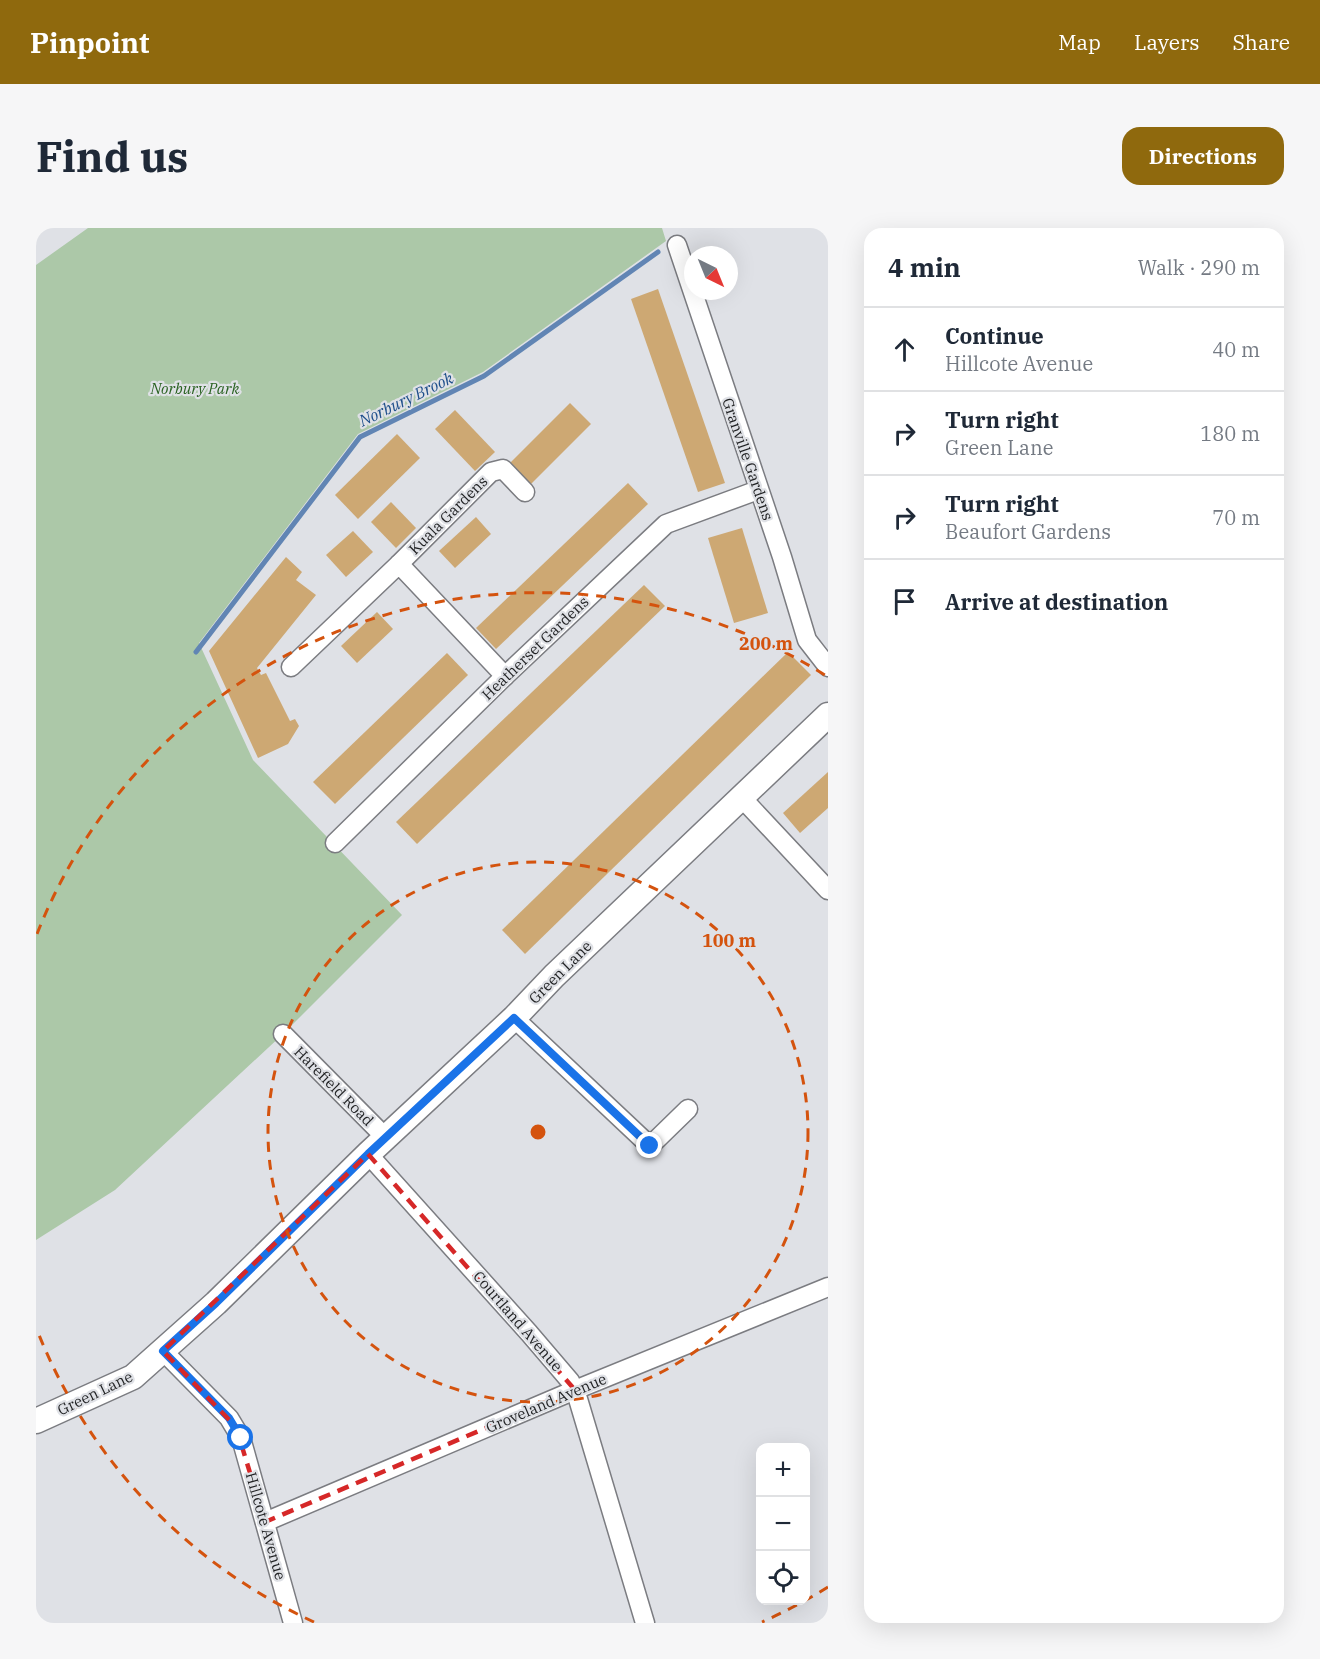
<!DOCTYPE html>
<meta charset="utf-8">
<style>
:root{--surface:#fff;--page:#f6f6f7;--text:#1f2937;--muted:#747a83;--line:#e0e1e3;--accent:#8f690d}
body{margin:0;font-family:"IBM Plex Serif",serif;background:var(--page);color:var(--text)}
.controls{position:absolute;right:18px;bottom:18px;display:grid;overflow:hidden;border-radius:12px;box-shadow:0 6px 24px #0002}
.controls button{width:54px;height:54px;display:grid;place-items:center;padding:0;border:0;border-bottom:2px solid var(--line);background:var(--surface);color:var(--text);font:30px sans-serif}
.compass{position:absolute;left:648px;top:18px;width:54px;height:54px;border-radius:50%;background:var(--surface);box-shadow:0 6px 24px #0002;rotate:137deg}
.stop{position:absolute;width:18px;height:18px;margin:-14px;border:4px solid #1a73e8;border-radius:50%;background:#fff}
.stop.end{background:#1a73e8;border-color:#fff;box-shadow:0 2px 6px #0008}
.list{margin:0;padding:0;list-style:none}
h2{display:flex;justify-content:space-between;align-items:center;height:78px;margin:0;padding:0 24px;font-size:26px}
h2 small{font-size:20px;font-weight:400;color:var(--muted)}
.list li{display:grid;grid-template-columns:39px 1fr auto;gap:18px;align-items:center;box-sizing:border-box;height:84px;padding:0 24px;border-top:2px solid var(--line)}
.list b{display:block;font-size:22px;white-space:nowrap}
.list p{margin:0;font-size:20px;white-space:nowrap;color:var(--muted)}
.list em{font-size:20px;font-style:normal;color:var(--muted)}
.icon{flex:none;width:33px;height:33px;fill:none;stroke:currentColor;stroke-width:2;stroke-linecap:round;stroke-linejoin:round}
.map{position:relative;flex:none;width:792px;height:1395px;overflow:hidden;border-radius:18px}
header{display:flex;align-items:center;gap:36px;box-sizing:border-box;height:84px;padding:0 30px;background:var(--accent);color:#fff}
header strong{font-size:28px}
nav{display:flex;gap:33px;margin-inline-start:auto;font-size:21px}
.intro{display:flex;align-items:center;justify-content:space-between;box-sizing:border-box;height:144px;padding:0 36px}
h1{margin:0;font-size:42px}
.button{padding:15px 27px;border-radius:18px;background:var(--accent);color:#fff;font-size:21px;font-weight:700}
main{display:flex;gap:36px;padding:0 36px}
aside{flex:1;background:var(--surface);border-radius:18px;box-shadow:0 6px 24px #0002}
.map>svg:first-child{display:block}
.green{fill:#acc8a8}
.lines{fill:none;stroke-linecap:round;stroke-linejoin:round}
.stream{stroke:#6185b4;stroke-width:5}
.building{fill:#cda873}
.minor-casing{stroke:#7b7c81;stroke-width:21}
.major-casing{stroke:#7b7c81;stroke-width:27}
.minor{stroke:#fff;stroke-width:18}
.major{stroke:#fff;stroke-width:24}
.route{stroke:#1a73e8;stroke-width:8}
.marked{fill:none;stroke:#d62828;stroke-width:4.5;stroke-dasharray:12 8;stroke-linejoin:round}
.ring{fill:none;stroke:#d4530e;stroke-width:3;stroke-dasharray:10 8}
.labels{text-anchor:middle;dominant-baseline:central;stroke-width:4.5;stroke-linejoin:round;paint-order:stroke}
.park-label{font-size:15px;font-style:italic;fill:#2a6222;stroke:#dfe1e6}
.street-label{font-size:15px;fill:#1f2022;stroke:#dfe1e6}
.water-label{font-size:16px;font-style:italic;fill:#1d4e8a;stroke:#dfe1e6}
.centre{fill:#d4530e;stroke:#dfe1e6;stroke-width:3}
.ring-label{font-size:18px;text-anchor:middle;font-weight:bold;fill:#d4530e;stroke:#dfe1e6;stroke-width:4.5;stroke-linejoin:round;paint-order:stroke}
</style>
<header>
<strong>Pinpoint</strong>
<nav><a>Map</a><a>Layers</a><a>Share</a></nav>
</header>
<div class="intro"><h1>Find us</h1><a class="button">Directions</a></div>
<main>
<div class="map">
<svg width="792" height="1395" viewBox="0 0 792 1395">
<rect width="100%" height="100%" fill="#dfe1e6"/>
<polygon class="green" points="52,0 626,0 630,13 447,144 322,206 163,415 217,532 366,687 247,806 79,962 0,1012 0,37"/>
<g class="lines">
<polyline class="stream" points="160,424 324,209 448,148 622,24"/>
</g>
<g class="building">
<polygon points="622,61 689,255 662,264 595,71"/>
<polygon points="534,175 555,196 493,258 472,237"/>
<polygon points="419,182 459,224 439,243 399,201"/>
<polygon points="361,206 384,230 322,291 299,267"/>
<polygon points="592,255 612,276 460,421 440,400"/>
<polygon points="355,274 380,300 360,320 335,294"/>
<polygon points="440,289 455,306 419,340 403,323"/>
<polygon points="706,300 732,385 698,395 672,310"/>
<polygon points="317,303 337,324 310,349 290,327"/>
<polygon points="250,329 266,344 260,352 280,367 221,440 225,447 230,445 254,493 259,491 263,498 252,516 222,530 173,423"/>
<polygon points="608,357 629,378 381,616 360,594"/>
<polygon points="341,384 357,401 321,435 305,418"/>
<polygon points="752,424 775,447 489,726 466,702"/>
<polygon points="411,425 432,447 299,576 277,554"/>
<polygon points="792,544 792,580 764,605 747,585"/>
</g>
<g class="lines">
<defs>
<g id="minor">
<polyline points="641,17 746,329 771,412 792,439"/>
<polyline points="363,336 455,244 467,241 489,264"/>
<polyline points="255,439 363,336 469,448"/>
<polyline points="706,570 792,662"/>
<polyline points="299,615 469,448 630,296 722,262"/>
<polyline points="478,790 614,918 652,881"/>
<polyline points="247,806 349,909"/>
<polyline points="332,926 493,1105 534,1153 542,1171 609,1395"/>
<polyline points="127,1123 193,1190 205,1210 257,1395"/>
<polyline points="229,1294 539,1162 792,1059"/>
</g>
<polyline id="major" points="0,1193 97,1149 180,1075 332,926 478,790 518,748 792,487"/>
</defs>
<use href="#minor" class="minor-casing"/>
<use href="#major" class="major-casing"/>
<use href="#minor" class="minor"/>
<use href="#major" class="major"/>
</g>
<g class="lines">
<polyline class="route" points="205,1210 193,1190 127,1123 180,1075 332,926 478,790 614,918"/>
</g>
<path class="marked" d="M332,926L539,1162L229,1294L200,1199L127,1123Z"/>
<g class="ring">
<circle cx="502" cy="904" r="270"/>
<path d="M792 1359A539 539 0 0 1 726 1394M278 1394A539 539 0 0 1 1 1102M1 706A539 539 0 0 1 792 449"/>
</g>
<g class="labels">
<g class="park-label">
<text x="159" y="160">Norbury Park</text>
</g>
<g class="street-label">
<text transform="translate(712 231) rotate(71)">Granville Gardens</text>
<text transform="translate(412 287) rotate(-45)">Kuala Gardens</text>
<text transform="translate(499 420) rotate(-44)">Heatherset Gardens</text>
<text transform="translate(524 744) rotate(-45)">Green Lane</text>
<text transform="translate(298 858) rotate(45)">Harefield Road</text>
<text transform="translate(482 1093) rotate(49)">Courtland Avenue</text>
<text transform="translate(59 1165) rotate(-26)">Green Lane</text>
<text transform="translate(510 1175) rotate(-23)">Groveland Avenue</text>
<text transform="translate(230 1298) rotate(74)">Hillcote Avenue</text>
</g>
<g class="water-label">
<text transform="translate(370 171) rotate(-26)">Norbury Brook</text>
</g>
</g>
<circle cx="502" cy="904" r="9" class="centre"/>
<g class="ring-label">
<text x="730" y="422">200 m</text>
<text x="693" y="719">100 m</text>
</g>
</svg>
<div class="controls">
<button>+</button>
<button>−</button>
<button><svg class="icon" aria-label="locate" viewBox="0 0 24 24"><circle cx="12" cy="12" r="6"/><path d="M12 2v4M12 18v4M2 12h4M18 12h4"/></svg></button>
</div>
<svg class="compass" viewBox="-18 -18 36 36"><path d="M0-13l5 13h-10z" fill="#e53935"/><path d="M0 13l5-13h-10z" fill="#747a83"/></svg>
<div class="stop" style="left:205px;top:1210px"></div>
<div class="stop end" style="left:614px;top:918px"></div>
</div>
<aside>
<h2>4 min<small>Walk · 290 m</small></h2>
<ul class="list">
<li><svg class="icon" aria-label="ahead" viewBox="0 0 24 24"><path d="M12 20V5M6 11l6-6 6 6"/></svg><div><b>Continue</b><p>Hillcote Avenue</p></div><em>40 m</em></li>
<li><svg class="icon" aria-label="right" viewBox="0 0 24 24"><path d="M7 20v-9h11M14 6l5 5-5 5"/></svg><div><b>Turn right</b><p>Green Lane</p></div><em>180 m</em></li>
<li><svg class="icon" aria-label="right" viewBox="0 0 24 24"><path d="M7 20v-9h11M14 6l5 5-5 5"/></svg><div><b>Turn right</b><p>Beaufort Gardens</p></div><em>70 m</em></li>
<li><svg class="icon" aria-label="arrive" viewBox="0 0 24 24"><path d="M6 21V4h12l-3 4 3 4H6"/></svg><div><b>Arrive at destination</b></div></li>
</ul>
</aside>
</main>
